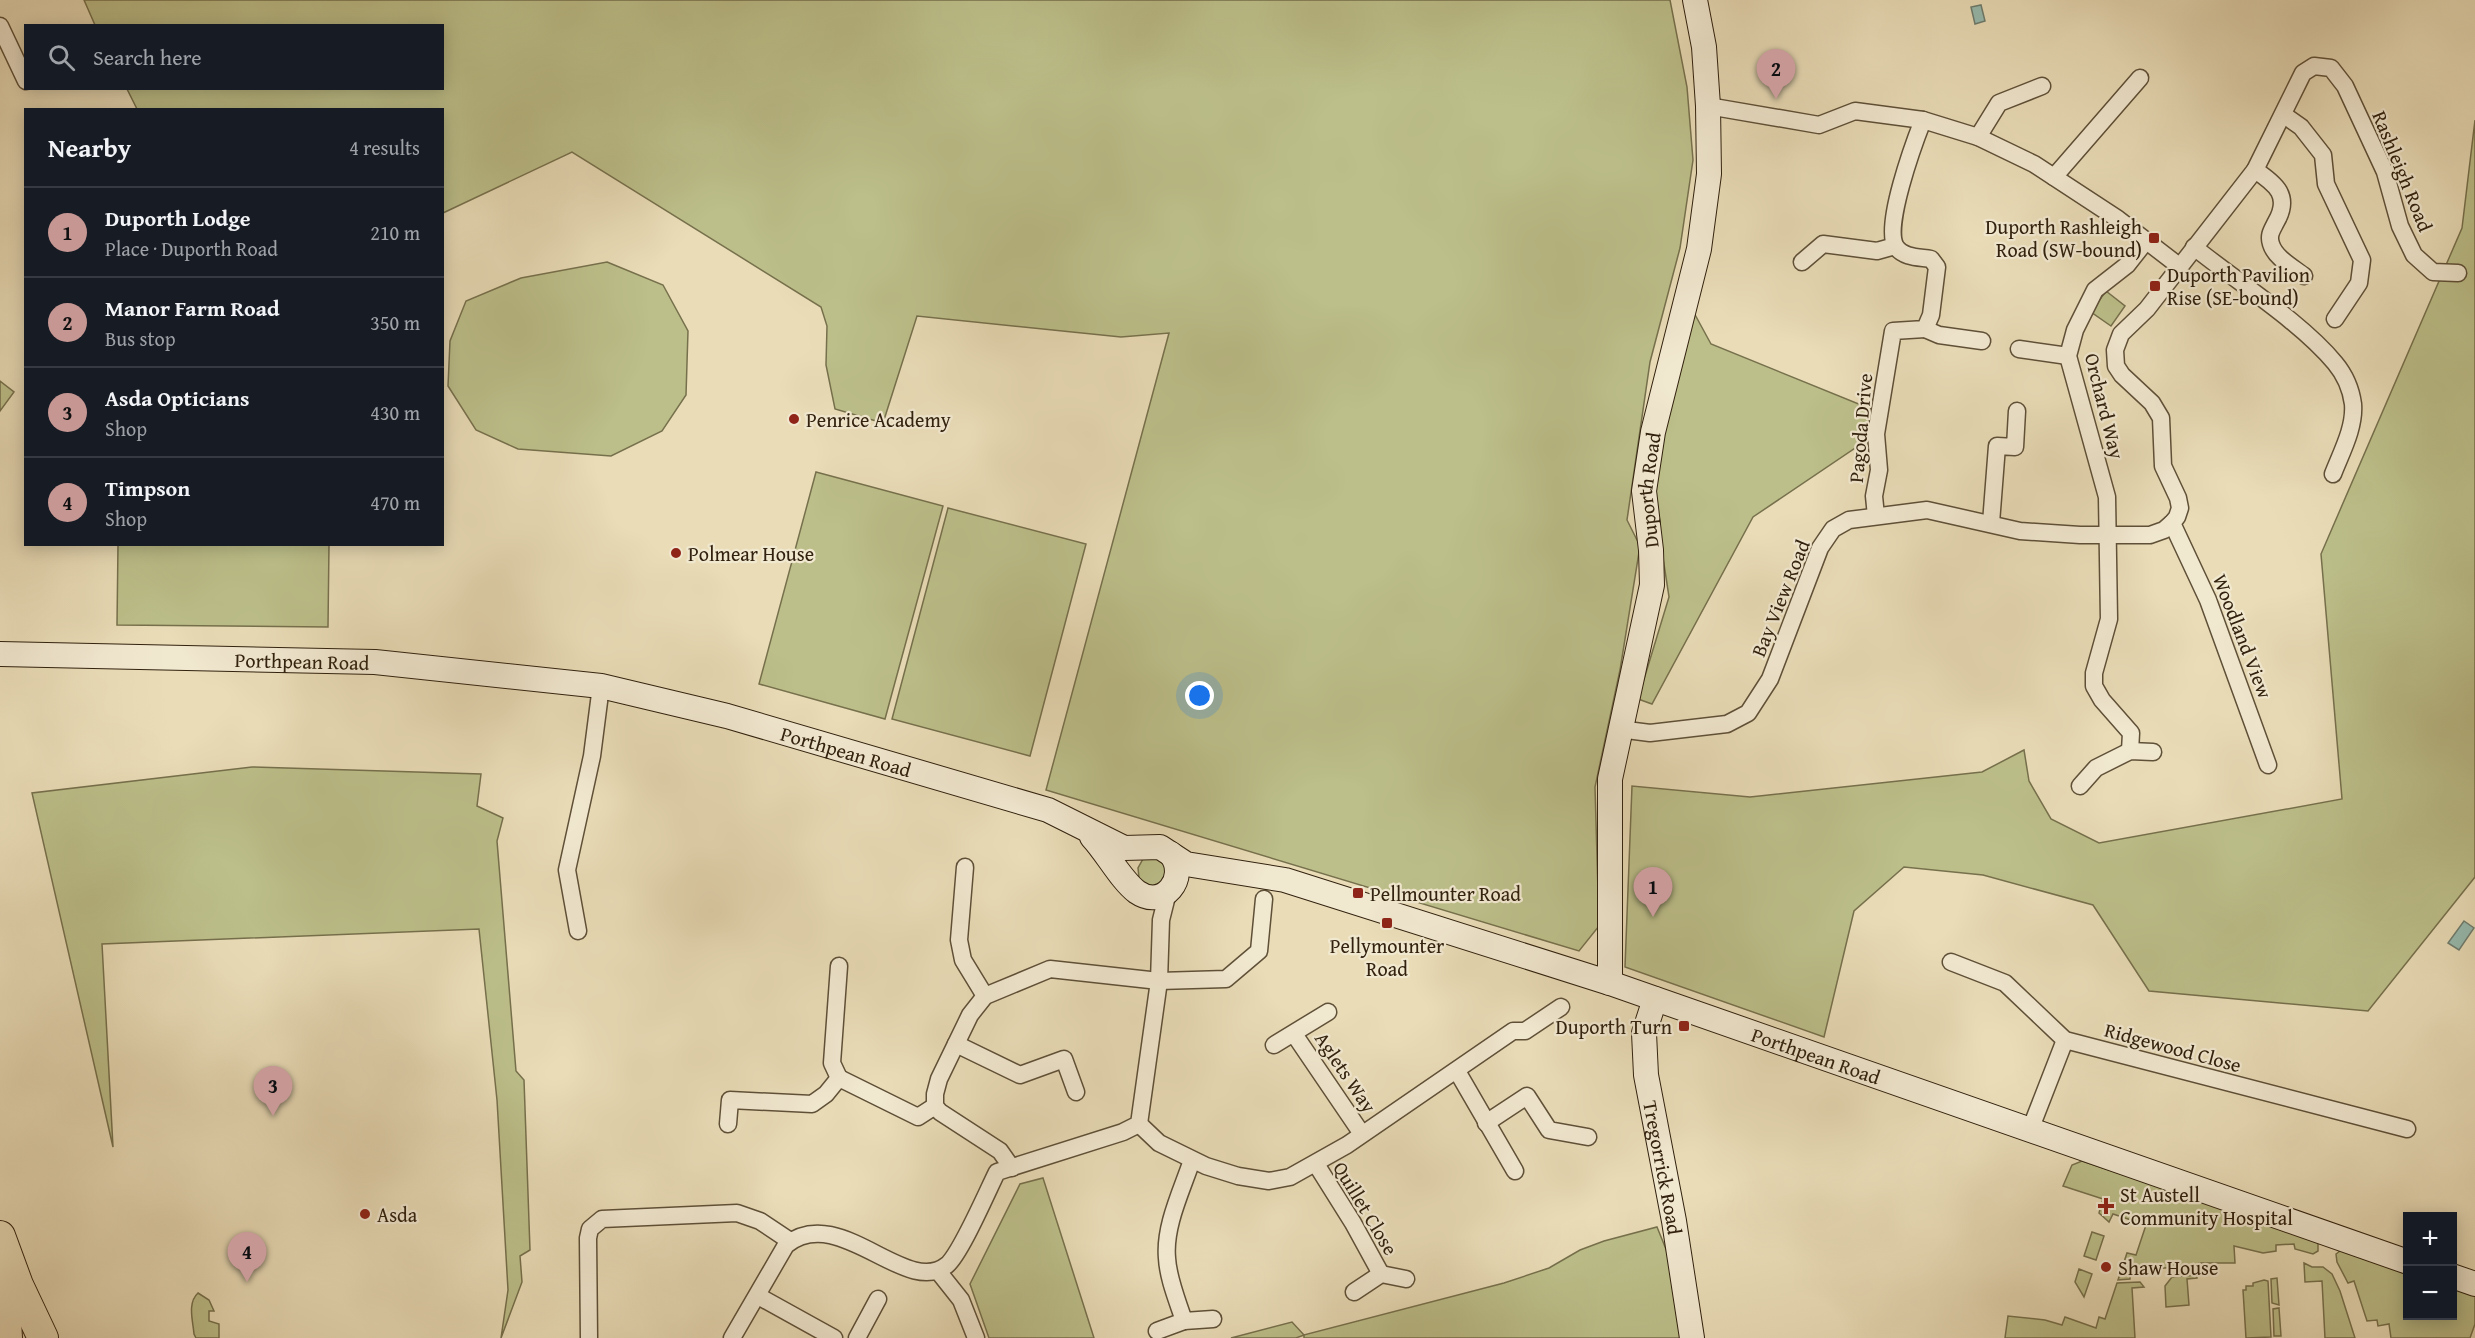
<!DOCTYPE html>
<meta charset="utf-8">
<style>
:root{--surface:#171b24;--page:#20242c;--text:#f1f3f6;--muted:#9ea1a6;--line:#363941;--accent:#c59692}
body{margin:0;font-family:"Gentium Book Plus",serif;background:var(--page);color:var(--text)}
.controls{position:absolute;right:18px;bottom:18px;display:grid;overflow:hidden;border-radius:0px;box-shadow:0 3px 15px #0003}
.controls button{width:54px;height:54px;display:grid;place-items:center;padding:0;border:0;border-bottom:2px solid var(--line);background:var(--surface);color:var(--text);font:30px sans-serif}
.you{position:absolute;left:1200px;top:696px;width:21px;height:21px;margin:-15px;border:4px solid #fff;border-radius:50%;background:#1a73e8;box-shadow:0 0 0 9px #1a73e833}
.badge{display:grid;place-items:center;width:39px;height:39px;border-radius:50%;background:var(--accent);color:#111;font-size:20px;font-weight:700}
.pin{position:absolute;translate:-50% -50px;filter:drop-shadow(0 2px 3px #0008)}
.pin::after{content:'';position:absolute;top:32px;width:21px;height:18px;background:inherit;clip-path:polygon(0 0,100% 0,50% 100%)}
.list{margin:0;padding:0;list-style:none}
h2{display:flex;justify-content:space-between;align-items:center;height:78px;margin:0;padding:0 24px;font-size:26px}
h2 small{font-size:20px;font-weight:400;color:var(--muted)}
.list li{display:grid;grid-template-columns:39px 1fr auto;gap:18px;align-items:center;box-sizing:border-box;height:90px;padding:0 24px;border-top:2px solid var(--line)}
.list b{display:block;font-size:22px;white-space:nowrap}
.list p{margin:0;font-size:20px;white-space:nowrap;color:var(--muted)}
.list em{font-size:20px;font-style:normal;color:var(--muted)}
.icon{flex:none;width:33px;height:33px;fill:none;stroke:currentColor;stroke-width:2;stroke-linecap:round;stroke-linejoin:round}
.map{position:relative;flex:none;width:2475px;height:1338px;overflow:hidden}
.search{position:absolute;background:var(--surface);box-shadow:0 3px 15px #0003;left:24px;top:24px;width:420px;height:66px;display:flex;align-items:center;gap:15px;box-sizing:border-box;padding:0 21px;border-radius:0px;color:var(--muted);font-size:22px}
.panel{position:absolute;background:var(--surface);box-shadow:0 3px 15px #0003;left:24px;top:108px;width:420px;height:438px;border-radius:0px}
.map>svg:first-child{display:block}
.green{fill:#bcbf8a;stroke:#76704c;stroke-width:1.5}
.water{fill:#97bbb0;stroke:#6e7d6f;stroke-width:1.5}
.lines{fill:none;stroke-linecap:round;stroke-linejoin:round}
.street-casing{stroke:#5f5038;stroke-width:19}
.secondary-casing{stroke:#31210e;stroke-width:26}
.highway-casing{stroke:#31210e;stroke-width:32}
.street{stroke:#f1e8d0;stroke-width:16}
.secondary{stroke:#f1e8d0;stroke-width:24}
.highway{stroke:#e9dcb7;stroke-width:30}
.poi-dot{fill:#8f2418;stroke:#f1e8d0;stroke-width:2}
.labels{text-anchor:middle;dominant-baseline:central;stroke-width:4.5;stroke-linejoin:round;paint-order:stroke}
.street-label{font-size:20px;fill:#31210e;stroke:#f1e8d0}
.poi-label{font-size:20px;fill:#31210e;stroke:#f1e8d0;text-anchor:start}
</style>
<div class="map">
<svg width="2475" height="1338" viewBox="0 0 2475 1338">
<rect width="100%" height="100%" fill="#e9dcb7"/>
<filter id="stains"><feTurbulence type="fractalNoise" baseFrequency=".00333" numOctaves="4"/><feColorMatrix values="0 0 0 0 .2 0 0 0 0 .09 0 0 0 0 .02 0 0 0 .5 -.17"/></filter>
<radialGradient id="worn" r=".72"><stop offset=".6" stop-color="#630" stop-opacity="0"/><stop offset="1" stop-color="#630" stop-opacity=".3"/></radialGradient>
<g class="green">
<polygon points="84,0 1670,0 1687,87 1693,160 1680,248 1650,362 1627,520 1640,546 1620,670 1595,787 1599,926 1579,951 1046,790 1169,333 1121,337 917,316 883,423 835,409 826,365 827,326 821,307 572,152 443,213 442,110 137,109 127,89 442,88 442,26 95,25"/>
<polygon points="2475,120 2475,877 2368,1011 2149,991 2093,905 1983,875 1904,867 1854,911 1824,1037 1625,967 1632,786 1750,797 1982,772 2024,750 2029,781 2051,819 2099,843 2342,799 2321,554 2462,228"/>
<polygon points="607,262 663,285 688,331 686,395 662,431 611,456 518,449 476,430 448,386 450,341 466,301 521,278"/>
<polygon points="2106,291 2125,306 2111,326 2091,312"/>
<polygon points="1693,311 1711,344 1871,409 1864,442 1753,517 1652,704 1638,699 1669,597 1652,486"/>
<polygon points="0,381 14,392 0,411"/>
<polygon points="816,472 943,506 885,719 759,684"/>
<polygon points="948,508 1086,544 1030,756 892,719"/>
<polygon points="118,545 329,545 328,627 117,625"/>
<polygon points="252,767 481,774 477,806 503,818 497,841 516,1071 524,1080 530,1250 520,1256 522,1282 501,1338 508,1290 497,1100 479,929 102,944 113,1147 32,793"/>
<polygon points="1161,858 1168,875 1157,886 1147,885 1139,878 1138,868 1143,859"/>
<polygon points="2082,1161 2318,1239 2318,1251 2313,1254 2295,1249 2294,1244 2276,1245 2276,1251 2263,1253 2234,1246 2235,1263 2199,1263 2199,1266 2130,1270 2130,1279 2118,1280 2127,1253 2136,1255 2146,1225 2113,1214 2109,1222 2099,1213 2103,1199 2063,1186 2072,1165"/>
<polygon points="1043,1178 1094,1338 989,1338 970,1284 1020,1184"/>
<polygon points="1657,1227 1670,1259 1682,1338 1304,1338 1304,1335 1296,1338 1231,1338 1292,1322 1304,1335 1504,1283 1549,1268 1580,1250 1604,1241"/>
<polygon points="2092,1232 2104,1236 2096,1260 2084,1256"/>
<polygon points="2344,1248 2407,1271 2408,1316 2452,1316 2453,1285 2475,1293 2475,1324 2470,1338 2391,1338 2389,1324 2378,1326 2377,1320 2367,1321 2354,1281 2348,1283 2337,1262 2336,1254"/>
<polygon points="2304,1263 2312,1267 2323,1267 2332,1274 2340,1291 2355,1338 2325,1338 2322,1281 2305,1282"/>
<polygon points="2079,1269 2092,1274 2084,1297 2075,1282"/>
<polygon points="2197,1275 2197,1278 2187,1279 2189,1305 2166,1307 2165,1286 2172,1277"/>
<polygon points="2277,1278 2279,1305 2272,1303 2271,1279"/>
<polygon points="2264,1280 2268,1281 2271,1337 2246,1338 2243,1290 2246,1290 2246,1286 2253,1286 2253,1283"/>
<polygon points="2140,1282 2144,1287 2132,1288 2135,1338 2005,1338 2008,1316 2045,1320 2062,1325 2065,1317 2096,1328 2099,1317 2105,1319 2117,1283"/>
<path d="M198,1293L209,1300L214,1311H209V1321L219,1324V1338H196L194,1334C193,1321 187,1303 198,1293Z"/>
<polygon points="2279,1308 2281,1336 2274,1336 2273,1309"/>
</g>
<g class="water">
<polygon points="1981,5 1985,21 1975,24 1971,7"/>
<polygon points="2464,921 2474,928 2459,950 2448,943"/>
</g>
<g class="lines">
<defs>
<g id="street">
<polyline points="0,26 26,81"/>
<polyline points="1708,106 1819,125 1855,111 1923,120 1978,137 2034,164 2118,219 2179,266"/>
<polyline points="2284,115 2301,127 2323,155 2326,184 2362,260 2359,283 2335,319"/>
<polyline points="1978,137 1999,103 2042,86"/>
<path d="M2255,170C2276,184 2291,196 2276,222C2272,230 2268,235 2271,244C2275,258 2294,268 2304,276"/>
<polyline points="2054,177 2140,78"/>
<path d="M2194,247C2237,282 2300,321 2335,363C2345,375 2351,389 2353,404C2355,428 2341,453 2333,474"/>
<polyline points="1802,262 1823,244 1877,251 1895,246"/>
<polyline points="1925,329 1939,335 1982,341"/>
<polyline points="2019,349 2068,356"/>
<path d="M1876,516L1874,496L1879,470L1876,434L1893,331L1925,329L1931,315L1937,267L1931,259C1919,257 1904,258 1896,247C1883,227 1914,143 1923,120"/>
<polyline points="1991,523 1997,446 2015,447 2017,411"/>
<polyline points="2172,523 2208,600 2268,765"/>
<polyline points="1619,729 1650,733 1727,724 1748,713 1770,679 1820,548 1833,529 1849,520 1927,510 2020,531 2080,535 2150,535 2164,530 2172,523 2177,517 2180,508 2178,498 2163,466 2161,418 2152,403 2122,375 2116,366 2115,350 2121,334 2147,309 2255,170 2303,73 2314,66 2331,68 2345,86 2385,172 2400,226 2414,255 2433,272 2458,273"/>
<polyline points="2130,751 2131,733 2102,700 2094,686 2094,673 2109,619 2107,497 2068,356 2075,330 2095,290 2127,265 2146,241"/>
<polyline points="2080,786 2096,768 2130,751 2153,752"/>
<polyline points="965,867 959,940 963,960 985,996"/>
<polyline points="578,931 567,870 592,756 601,686"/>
<polyline points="1951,962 2005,983 2065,1040 2407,1129"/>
<polyline points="1294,1034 1362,1134"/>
<polyline points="956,1044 1020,1075 1064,1059 1076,1092"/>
<polyline points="1274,1045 1328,1012"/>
<polyline points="1457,1071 1515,1171"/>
<polyline points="839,1078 832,1063 839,966"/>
<polyline points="1486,1123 1527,1096 1549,1130 1588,1137"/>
<polyline points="728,1124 730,1100 812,1104 826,1094 839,1078 918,1117 935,1106"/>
<polyline points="1139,1124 1159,1143 1206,1166 1238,1176 1269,1181 1290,1177 1347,1145 1513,1031 1525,1031 1561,1007"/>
<polyline points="2030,1130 2065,1040"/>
<path d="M1192,1160C1182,1190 1164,1226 1167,1258C1168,1279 1178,1302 1184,1321L1213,1319"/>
<polyline points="1316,1164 1353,1223 1381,1274"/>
<polyline points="1012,1168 1000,1151 940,1112 935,1106 935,1094 939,1079 970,1015 985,996 1050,969 1159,981 1226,979 1259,951 1264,899"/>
<polyline points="938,1271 961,1300 976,1338"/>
<polyline points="1354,1292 1381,1274 1406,1279"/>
<polyline points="758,1296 834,1338"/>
<polyline points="1157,1331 1184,1321"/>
<polyline points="589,1338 588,1238 590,1229 602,1219 737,1213 760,1221 790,1241"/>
<path d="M732,1338L786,1245C839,1202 906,1298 947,1265C961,1253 987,1192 997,1172L1123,1132L1139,1124L1159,981L1161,920L1168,892"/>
<polyline points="857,1338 878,1299"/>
</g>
<g id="secondary">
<path id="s1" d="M0,654L375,662L601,686L727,716L1048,810L1124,848L1160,847L1186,864L1285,880L1610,983L2408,1262"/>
<path d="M1092,837C1107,853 1121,880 1137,892C1163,910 1189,878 1171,854"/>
<path id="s2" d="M1610,983V779L1652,585L1651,550L1644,491L1653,432L1699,249L1709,174L1708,106L1704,47L1695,0"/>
<path id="s3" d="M1655,999L1644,1033L1646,1075L1674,1221L1692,1338"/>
<polyline points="2452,1276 2475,1284"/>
</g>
<g id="highway">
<polyline points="0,1236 18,1285 43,1338"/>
<polyline points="3,1269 7,1338"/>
</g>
</defs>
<use href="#street" class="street-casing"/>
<use href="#secondary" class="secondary-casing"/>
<use href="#highway" class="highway-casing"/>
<use href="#street" class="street"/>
<use href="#secondary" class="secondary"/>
<use href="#highway" class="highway"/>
</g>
<g class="poi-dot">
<rect x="2148" y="232" width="12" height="12" rx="3"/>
<rect x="2149" y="280" width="12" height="12" rx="3"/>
<circle cx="794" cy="419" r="6"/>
<circle cx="676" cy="553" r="6"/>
<rect x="1352" y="887" width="12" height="12" rx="3"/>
<rect x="1381" y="917" width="12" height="12" rx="3"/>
<rect x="1678" y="1020" width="12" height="12" rx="3"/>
<path d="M2103 1197h6v6h6v6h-6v6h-6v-6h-6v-6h6z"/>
<circle cx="365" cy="1214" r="6"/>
<circle cx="2106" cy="1267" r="6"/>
</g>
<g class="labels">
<g class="street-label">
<text transform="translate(2403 171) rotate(68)">Rashleigh Road</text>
<text transform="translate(2105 406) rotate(76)">Orchard Way</text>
<text transform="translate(1860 428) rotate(-85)">Pagoda Drive</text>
<text stroke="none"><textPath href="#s2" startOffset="498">Duporth Road</textPath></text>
<text transform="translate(1780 598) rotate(-68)">Bay View Road</text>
<text transform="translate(2243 636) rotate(69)">Woodland View</text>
<text stroke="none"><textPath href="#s1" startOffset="302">Porthpean Road</textPath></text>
<text stroke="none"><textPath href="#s1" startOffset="856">Porthpean Road</textPath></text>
<text transform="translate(2173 1047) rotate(15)">Ridgewood Close</text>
<text stroke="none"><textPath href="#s1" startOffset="1878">Porthpean Road</textPath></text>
<text transform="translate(1346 1072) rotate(56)">Aglets Way</text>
<text stroke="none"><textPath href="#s3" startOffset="172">Tregorrick Road</textPath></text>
<text transform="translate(1366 1208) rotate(59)">Quillet Close</text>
</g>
<g class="poi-label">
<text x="2142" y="226" text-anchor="end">Duporth Rashleigh<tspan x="2142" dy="23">Road (SW-bound)</tspan></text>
<text x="2167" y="274">Duporth Pavilion<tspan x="2167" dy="23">Rise (SE-bound)</tspan></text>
<text x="806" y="419">Penrice Academy</text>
<text x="688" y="553">Polmear House</text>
<text x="1370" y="893">Pellmounter Road</text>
<text x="1387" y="945" text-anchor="middle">Pellymounter<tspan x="1387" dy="23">Road</tspan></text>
<text x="1672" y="1026" text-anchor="end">Duporth Turn</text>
<text x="2120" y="1194">St Austell<tspan x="2120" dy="23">Community Hospital</tspan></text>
<text x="377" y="1214">Asda</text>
<text x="2118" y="1267">Shaw House</text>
</g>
</g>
<rect width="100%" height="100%" filter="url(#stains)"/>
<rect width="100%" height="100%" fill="url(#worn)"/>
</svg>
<div class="controls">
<button>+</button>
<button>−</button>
</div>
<div class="you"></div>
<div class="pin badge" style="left:1653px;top:917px">1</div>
<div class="pin badge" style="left:1776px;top:99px">2</div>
<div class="pin badge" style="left:273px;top:1116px">3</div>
<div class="pin badge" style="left:247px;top:1282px">4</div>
<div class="search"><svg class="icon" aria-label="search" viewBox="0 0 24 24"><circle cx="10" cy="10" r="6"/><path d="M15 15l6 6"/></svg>Search here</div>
<section class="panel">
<h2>Nearby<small>4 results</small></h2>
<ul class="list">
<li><span class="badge">1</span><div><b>Duporth Lodge</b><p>Place · Duporth Road</p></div><em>210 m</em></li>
<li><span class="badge">2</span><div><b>Manor Farm Road</b><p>Bus stop</p></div><em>350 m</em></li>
<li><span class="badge">3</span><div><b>Asda Opticians</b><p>Shop</p></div><em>430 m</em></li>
<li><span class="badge">4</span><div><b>Timpson</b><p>Shop</p></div><em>470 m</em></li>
</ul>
</section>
</div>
